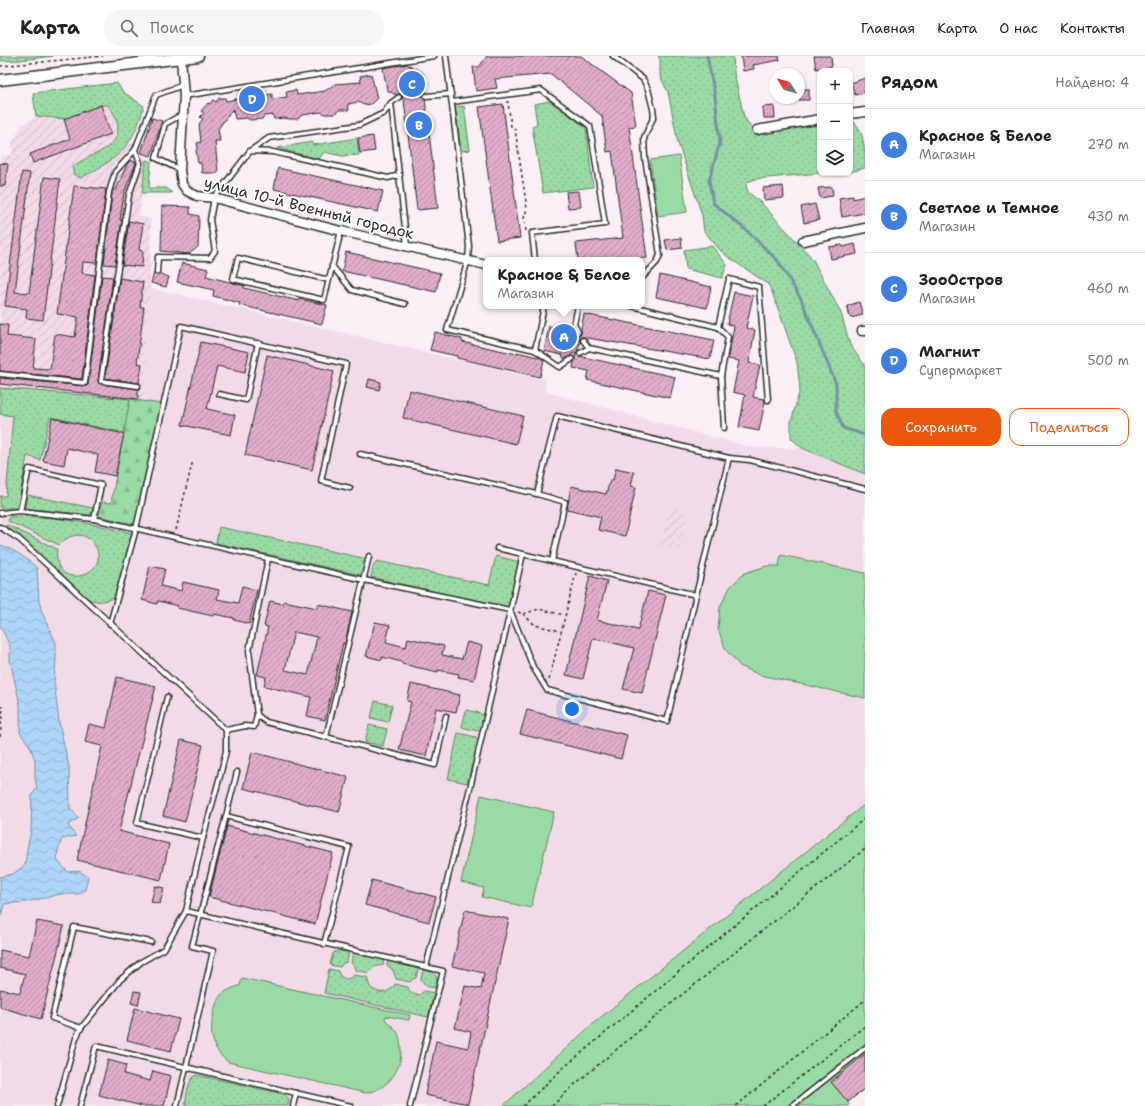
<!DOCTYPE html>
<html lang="ru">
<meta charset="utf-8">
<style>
:root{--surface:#fff;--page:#f6f6f6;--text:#222;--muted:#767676;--line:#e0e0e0;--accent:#ea580c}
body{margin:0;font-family:"Shantell Sans",sans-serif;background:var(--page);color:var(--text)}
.controls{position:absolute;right:12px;top:12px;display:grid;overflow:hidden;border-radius:8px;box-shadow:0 1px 3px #0004}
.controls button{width:36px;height:36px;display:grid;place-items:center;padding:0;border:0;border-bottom:1px solid var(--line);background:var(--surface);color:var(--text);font:20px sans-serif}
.compass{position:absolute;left:769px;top:12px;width:36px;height:36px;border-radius:50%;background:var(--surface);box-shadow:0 1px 3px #0004;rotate:307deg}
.you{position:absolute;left:572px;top:653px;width:14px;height:14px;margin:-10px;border:3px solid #fff;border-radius:50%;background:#1a73e8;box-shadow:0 0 0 6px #1a73e833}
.badge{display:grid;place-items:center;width:26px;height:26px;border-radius:50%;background:var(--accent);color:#fff;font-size:13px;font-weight:700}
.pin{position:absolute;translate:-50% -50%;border:2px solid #fff;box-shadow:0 1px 4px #0006}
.popup{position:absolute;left:483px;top:201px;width:162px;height:52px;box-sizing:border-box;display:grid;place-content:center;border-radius:8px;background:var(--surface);filter:drop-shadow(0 1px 3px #0005);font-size:13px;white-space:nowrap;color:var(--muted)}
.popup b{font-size:15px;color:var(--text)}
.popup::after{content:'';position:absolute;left:50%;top:100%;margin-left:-8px;border:8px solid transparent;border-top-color:var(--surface)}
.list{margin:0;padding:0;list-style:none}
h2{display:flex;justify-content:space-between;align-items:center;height:52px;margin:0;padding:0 16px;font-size:17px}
h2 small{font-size:13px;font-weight:400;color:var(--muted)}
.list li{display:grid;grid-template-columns:26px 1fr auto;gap:12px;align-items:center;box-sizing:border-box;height:72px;padding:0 16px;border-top:1px solid var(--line)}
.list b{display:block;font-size:15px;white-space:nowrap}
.list p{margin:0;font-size:13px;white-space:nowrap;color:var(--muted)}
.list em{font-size:13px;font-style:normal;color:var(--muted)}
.actions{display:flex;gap:8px;padding:12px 16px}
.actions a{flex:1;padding:9px 0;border:1px solid var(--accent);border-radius:12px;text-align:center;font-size:14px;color:var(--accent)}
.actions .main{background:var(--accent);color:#fff}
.icon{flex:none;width:22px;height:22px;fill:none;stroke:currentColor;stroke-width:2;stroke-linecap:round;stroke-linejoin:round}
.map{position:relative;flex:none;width:865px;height:1050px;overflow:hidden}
header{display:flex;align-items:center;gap:24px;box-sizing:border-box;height:56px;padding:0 20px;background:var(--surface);border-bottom:1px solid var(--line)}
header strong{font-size:19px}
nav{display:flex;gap:22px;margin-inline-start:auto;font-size:14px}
.search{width:280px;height:36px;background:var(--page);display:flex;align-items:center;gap:10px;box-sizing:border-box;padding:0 14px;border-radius:22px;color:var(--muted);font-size:15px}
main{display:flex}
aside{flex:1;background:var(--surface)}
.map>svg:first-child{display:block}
.built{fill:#f2dbe7}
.industrial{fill:url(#industrial-furrows)}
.green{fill:url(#green-dots);stroke:#628368}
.forest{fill:url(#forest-firs);stroke:#628368}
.pitch{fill:#9adba5;stroke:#628368}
.water{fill:url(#water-waves);stroke:#7891a5}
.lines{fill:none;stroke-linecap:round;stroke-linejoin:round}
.stream{stroke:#7891a5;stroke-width:3}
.building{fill:url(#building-hatch);stroke:#2b2b2b;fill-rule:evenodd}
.service-casing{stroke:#2b2b2b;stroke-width:7}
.minor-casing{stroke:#2b2b2b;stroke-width:11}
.tertiary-casing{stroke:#2b2b2b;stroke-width:13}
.path{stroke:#2b2b2b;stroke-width:1.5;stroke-dasharray:3 3;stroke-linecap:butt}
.service{stroke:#fff;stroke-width:4}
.minor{stroke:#fff;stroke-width:8}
.tertiary{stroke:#fff;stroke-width:10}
.labels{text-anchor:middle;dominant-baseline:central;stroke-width:3.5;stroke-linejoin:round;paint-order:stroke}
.street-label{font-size:15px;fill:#2b2b2b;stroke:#fff}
</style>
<header>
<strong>Карта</strong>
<div class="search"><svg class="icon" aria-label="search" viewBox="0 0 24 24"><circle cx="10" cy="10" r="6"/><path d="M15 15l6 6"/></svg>Поиск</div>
<nav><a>Главная</a><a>Карта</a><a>О нас</a><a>Контакты</a></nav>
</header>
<main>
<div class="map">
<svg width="865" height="1050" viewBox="0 0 865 1050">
<defs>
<pattern id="industrial-furrows" width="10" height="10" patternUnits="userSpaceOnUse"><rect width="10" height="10" fill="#f2dbe7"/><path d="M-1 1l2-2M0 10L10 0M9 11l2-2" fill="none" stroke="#d0bcc6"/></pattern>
<pattern id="green-dots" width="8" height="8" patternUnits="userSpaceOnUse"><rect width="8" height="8" fill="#9adba5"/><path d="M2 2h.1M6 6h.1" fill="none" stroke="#85bc8e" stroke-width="1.8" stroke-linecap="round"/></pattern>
<pattern id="forest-firs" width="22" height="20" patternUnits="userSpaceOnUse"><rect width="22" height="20" fill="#9adba5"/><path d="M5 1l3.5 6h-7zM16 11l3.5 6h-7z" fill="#85bc8e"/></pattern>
<pattern id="water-waves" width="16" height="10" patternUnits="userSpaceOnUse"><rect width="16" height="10" fill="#acd5f7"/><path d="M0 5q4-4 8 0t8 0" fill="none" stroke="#94b7d4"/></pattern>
<pattern id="building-hatch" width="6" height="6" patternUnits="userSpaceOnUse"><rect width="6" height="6" fill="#e1adc9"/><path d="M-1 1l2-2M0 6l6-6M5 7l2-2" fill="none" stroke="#b78da3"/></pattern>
</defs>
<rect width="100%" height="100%" fill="#f9eff4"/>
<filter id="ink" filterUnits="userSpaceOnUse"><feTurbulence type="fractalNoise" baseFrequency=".025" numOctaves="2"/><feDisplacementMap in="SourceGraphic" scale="8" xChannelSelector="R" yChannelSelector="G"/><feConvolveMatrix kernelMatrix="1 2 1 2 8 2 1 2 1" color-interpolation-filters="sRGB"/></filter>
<g filter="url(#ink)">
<polygon class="built" points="150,232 545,324 547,336 753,392 802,392 865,418 865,749 503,1050 0,1050 0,332 147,304 143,300"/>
<g class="industrial">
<polygon points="101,49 108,49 117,64 117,80 111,90 79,106 120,97 130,85 146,104 139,160 151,163 150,232 143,300 147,304 143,344 0,332 0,100 12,99 12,87 21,70 36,60 49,61"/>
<polygon points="669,452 689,456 680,495 660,491"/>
</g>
<g class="green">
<polygon points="0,0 53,0 20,4 0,5"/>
<polygon points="658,0 733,0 734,17 744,61 755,76 820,69 820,117 756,123 747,126 746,130 748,136 760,146 812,202 841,257 850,289 865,310 865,418 802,392 791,382 791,366 800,333 797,306 772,236 768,228 728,201 720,194 704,175 702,159 678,87 668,36 660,20 660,3"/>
<path d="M117,27L123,36L144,50C133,92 118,102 81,122L74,119L72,111C89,97 124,94 117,65C116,60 111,53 108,49H101L64,63L36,60L33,37Z"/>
<polygon points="550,45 586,72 593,131 543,137 532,70 537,68 534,48"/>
<polygon points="464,50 470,94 461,95 455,51"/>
<path d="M850,66H854C865,75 865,99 865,112L850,116Z"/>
<polygon points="357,82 359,99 342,100 324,96 319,103 277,92 312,86 313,89"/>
<polygon points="146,104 151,105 149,132 166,132 172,137 142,137"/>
<polygon points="712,190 727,209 722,222 686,213 684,194"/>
<polygon points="0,332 130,343 125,377 50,361 40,404 27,400 18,450 16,452 0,452 0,440 6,440 13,360 0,358"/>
<polygon points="27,439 93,452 91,459 25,452"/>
<path d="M9,461C48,458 94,468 132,477L114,542C103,546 95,547 85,541L43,502L5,472L7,469L57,493C51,540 117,518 93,487C83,474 68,479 59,489L8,465Z"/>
<polygon points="219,471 368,503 365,518 361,519 216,487"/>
<polygon points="496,500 519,506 509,549 505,552 371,521 374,508 377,505 489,529"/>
<polygon points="375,645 392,649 388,666 371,662"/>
<polygon points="466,654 480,657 484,661 481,673 477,675 462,671"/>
<polygon points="369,669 387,673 383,690 365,686"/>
<polygon points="458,677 476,681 479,684 467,727 448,723"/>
<polygon points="338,895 349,896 347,906 343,907 340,911 330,909 333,897"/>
<polygon points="353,897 384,904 383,909 374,911 369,917 355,914 354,910 351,907"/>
<polygon points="388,905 418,913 416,922 413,923 410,926 396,923 393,914 387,909"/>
<path d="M329,913L338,915L340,920L345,923L351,922L354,919L367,921L370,931C379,939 389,938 395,928L408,931C410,937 413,938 419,939L424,935L434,937L428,961L324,937Z"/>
<path d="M423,914C429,915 434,915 437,922L435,932L426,930L421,923Z"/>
<path d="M197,1019L284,1038L289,1043L288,1050H185C187,1040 187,1023 197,1019Z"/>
</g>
<polygon class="forest" points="130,343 161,348 135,465 132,468 99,460 102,446 111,447"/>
<g class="pitch">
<polygon points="679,100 687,156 658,160 650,104"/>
<polygon points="781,499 865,517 865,642 760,619 740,610 726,594 718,573 720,551 730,531 745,517 766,510 779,510"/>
<polygon points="481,739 554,756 531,852 482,841 484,832 461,826"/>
<polygon points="865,748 865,1032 848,1046 849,1050 503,1050 595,966"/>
<path d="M242,922L410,959L409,964L386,960L385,963C389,968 395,972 398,977C400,983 401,989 401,995C401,1016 387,1033 366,1037L228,1006C211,993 209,976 214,956C215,950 217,944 221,939C226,934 234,932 240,929Z"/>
</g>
<path class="water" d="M0,489C15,494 26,502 37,512L39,545L42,556L56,587V604L54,625L59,666L69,711L70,752L79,762L68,769L76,780L62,783L58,794L57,804L68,816L79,815L88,821L85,834L79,838H61L26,846L4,848L2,857L0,861V821L13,818L25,809L27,793L31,775L32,739L37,732L35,722V704L30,690L20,677V649L10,604V590L0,569Z"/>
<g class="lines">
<polyline class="stream" points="707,0 715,40 720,86 709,125 713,147 746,174 778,205 801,243 836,328 836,355 843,372 865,379"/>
</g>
<g class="building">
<polygon points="487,0 581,0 631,37 636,70 629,71 647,202 627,204 578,204 576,187 623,182 612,95 607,96 602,60 551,18 495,23 497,32 476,35 473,11 479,11"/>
<polygon points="741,0 779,0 780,4 753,9 754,13 743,15"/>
<polygon points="814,0 831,0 832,10 816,13"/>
<polygon points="407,8 423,17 426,36 423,38 423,41 425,43 438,152 417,154 404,44 402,43 402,40 401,38 396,39 387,34 383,12"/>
<polygon points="371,18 377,42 371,48 364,49 358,46 348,48 349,54 339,54 335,58 325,58 321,56 302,59 297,63 290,63 284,62 274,63 273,59 264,60 262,63 250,64 247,62 235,63 233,52 218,73 220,85 215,85 218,117 202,117 201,107 198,107 196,94 198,92 197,87 201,86 199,68 203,63 200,61 204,57 201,55 208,47 210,48 213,44 216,46 219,42 225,42 226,45 248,41 248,36 258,35 259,41 272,38 272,43 287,41 286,36 296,34 297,39 325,35 335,28 361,26 360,20"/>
<polygon points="865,22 865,36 855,39 851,27"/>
<rect x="799" y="33" width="10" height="11"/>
<polygon points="503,48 520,182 497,185 479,51"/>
<polygon points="101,49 111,78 33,107 30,98 70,83 64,63"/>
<polygon points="774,50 775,62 764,62 763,51"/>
<polygon points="152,62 162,65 151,100 141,97"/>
<polygon points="373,80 375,95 360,97 358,82"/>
<polygon points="131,104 136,107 124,137 120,164 122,164 115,209 104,208 112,137 113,134 116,134 127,108"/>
<polygon points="0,107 8,108 5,130 0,130"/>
<polygon points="278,112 383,135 378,156 274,133"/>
<polygon points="22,116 30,117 15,236 29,237 44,121 60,123 43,264 26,262 27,253 5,250"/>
<polygon points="74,130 106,133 97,207 83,206 82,217 95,219 82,323 0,315 0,268 8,269 7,280 36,283 33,312 50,313 55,278 75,281 78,261 57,258"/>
<polygon points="783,130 784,142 764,144 763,132"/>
<polygon points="832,131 833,140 820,142 818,132"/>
<polygon points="579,135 581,151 568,152 566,136"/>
<polygon points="853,140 853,143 865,140 865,157 842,161 839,142"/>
<polygon points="815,148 819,164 804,167 801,151"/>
<polygon points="162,150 190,151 190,158 199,160 198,191 189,198 161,195"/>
<polygon points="129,165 143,168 139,194 143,195 142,211 122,209"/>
<polygon points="681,182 682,192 667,194 665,184"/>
<polygon points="855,188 857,198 831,203 829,191 842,189 843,191"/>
<polygon points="346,196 440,217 436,236 342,215"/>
<polygon points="182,207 208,213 206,220 245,230 244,232 299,245 299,243 327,249 322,268 239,249 240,247 213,240 214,234 177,226"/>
<polygon points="154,217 156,219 160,218 169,221 166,231 151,227"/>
<polygon points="660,219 711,231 707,252 656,241"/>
<polygon points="102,220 113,221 98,326 101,328 138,333 138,343 0,328 0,322 85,330 88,329"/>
<polygon points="120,222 143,226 140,251 144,251 137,307 142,308 139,327 105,322"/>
<polygon points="734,236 753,240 746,272 755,274 749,307 760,309 753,341 764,343 765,346 759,375 739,371 745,339 733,336 739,305 728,303 734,270 727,268"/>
<polygon points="859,246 863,259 850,262 847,250"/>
<polygon points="584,258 714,284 710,303 582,281 580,283 580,286 577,297 579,300 582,300 583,301 675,321 670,342 587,324 589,315 573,312 576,296 564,303 562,299 544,295 549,270 568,274 572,272 579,283 581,277 581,273"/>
<polygon points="435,276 462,283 462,286 517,298 517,296 541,302 544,304 540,321 457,302 457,300 430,294"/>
<polygon points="201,286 249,296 245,316 217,310 207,353 235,359 231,379 182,369"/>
<polygon points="267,299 334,315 312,414 245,399"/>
<polygon points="369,323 381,326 379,334 367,331"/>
<polygon points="409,334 523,360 516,388 403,362"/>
<polygon points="52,362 124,378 115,420 95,416 98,399 67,392 64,409 43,405"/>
<polygon points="616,412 634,416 631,430 636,431 625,480 598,474 601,461 567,453 571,430 606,438 610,424 613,424"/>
<polygon points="150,510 165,513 161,530 181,535 183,526 219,534 217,543 238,547 242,530 257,534 249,568 234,564 234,562 214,558 213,560 177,552 178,550 158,545 157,548 142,544"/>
<polygon points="590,520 607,525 597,564 638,574 648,535 666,539 642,637 623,633 634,592 593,582 583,623 566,619"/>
<path d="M270,545L283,548L284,545L317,552L318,548L352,556L345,588L343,587L325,664L307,660L311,641L264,630L266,621L257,619L268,571L264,570ZM294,576L317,581L308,619L285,614Z"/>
<polygon points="375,566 390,569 386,586 406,591 408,582 444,590 442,599 462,603 467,586 482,590 474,624 458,621 459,618 438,614 438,616 402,608 402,606 382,601 382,604 366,600"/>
<polygon points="117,621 156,630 119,775 169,788 161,824 77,804 102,690 85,686 89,668 106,672"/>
<polygon points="411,628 460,639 456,656 436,652 426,700 399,694 411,646 407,645"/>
<polygon points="527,654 627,679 621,703 520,678"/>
<polygon points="181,684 203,689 185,766 163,760"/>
<polygon points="252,696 348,721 339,756 243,732"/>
<polygon points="227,770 333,797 315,868 209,841"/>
<polygon points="372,824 436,841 429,866 365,849"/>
<polygon points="155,830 164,832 160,848 151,846"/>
<polygon points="465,854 509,863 468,1048 425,1039 436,985 468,992 471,976 455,972 465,930 481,933 484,917 452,910"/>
<polygon points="37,865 64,870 41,963 0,951 0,933 20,937 25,918 0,912 0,894 29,900"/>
<polygon points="134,935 141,936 138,949 131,947"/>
<polygon points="135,952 179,963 171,995 127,984"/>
<polygon points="865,998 865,1032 848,1046 831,1026"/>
<polygon points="108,1004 126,1009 124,1018 150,1025 153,1015 171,1020 164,1050 142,1050 99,1039"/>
</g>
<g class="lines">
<defs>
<g id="service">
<polyline points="446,0 469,190 468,204 447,274 535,294 544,250"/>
<polyline points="613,0 643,23 648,33 653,53 654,60 644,82 645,102 660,199 657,206 642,222"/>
<polyline points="184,40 434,0"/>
<polyline points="426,40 451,38"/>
<polyline points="399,41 391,47 407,190"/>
<polyline points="452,46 541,34 590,70 605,168 532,177 535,204"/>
<polyline points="135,94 140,107 129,139 101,325 138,330"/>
<polyline points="250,95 269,82 359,69 384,57 391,47"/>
<polyline points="180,114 156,102 165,68 183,58"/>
<polyline points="332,210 352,234 405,248"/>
<polyline points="157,216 158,201 210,202 215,195 210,164 214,142 250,95 273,96 388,122 400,119"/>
<polyline points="329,224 238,202 233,223 324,244 341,175"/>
<polyline points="578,250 574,268 578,276"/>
<polyline points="718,271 729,223 759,231 768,344"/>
<polyline points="583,284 589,292 721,320 728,281 718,271 632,250"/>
<polyline points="535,294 560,311 572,303"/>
<polyline points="580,297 589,292"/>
<polyline points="0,318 85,327 109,136 115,116 135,94 156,39 183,29"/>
<polyline points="721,320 724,372"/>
<polyline points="219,338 246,344 258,287"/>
<polyline points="360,398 537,438 565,446 552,505"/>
<polyline points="537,438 557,360 729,402 750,404 865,433"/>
<polyline points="20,455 29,413 101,429 94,463"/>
<polyline points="0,457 20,455 94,463 364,524 510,554 533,611 547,634 667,665 696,539 729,402"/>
<polyline points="0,471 19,483 226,674 226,695 220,720 203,782 186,855 164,893 141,906 120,924 81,972 76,982 57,1050"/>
<polyline points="497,492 696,539"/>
<polyline points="110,568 136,473 181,270 346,308 321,425 350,432"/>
<polyline points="167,641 137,767 203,782"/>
<polyline points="257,659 266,666 326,681 369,500"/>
<polyline points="226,674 245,670 254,671 257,659 249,595 268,503"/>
<polyline points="326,681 435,709 446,660"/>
<polyline points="226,760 237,716"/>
<polyline points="186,855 443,915 410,1050"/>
<polyline points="426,911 471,728 523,498"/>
<polyline points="81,972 52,962 74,871 151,886"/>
<polyline points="80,1050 96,990 351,1050"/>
<polyline points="177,1050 213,895 192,890 226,760 349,791 324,888"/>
<polyline points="293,1050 296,1037"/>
<polyline points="792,1050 865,992"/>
</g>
<g id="minor">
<polyline points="181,2 184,40 180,114 182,128 187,135 197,140 214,142 341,175 486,209"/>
<polyline points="850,58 865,56"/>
<polyline points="757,74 820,63"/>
<polyline points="803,185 865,172"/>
<polyline points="862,275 865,275"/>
</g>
<polyline id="tertiary" points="0,24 198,0"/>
</defs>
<use href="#service" class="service-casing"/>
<use href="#minor" class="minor-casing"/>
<use href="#tertiary" class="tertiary-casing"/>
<g class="path">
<polyline points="0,10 103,0"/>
<polyline points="506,46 508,46 511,71 515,73 527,153 524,162 526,175"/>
<polyline points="642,206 648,205"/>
<polyline points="176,474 193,404"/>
<polyline points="518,556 523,558 539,553 564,559"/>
<polyline points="523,558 535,569 560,575"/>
<polyline points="549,624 576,517"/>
<polyline points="0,651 3,651 0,682"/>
<polyline points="523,1050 562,1013 671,922 865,762"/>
<polyline points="552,1050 574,1029 684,937 865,793"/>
<polyline points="736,1050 865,944"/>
<polyline points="763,1050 865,970"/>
</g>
<use href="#service" class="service"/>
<use href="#minor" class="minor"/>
<use href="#tertiary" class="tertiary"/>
</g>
</g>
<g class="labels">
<g class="street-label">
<text transform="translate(309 152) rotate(14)">улица 10-й Военный городок</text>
</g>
</g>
</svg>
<div class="controls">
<button>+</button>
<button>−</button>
<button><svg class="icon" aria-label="layers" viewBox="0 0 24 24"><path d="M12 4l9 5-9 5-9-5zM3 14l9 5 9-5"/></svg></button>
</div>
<svg class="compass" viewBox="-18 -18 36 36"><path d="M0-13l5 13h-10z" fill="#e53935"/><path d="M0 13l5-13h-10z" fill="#767676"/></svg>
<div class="you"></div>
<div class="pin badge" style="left:564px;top:281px;background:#3f7fe0">A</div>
<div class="popup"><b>Красное &amp; Белое</b>Магазин</div>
<div class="pin badge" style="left:419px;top:69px;background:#3f7fe0">B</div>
<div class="pin badge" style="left:412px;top:28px;background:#3f7fe0">C</div>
<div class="pin badge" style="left:252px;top:43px;background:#3f7fe0">D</div>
</div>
<aside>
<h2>Рядом<small>Найдено: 4</small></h2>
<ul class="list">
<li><span class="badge" style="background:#3f7fe0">A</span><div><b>Красное &amp; Белое</b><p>Магазин</p></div><em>270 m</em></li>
<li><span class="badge" style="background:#3f7fe0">B</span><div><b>Светлое и Темное</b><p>Магазин</p></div><em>430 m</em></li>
<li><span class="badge" style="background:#3f7fe0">C</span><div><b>ЗооОстров</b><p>Магазин</p></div><em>460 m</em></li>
<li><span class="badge" style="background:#3f7fe0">D</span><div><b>Магнит</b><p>Супермаркет</p></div><em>500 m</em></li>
</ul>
<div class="actions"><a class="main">Сохранить</a><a>Поделиться</a></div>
</aside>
</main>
